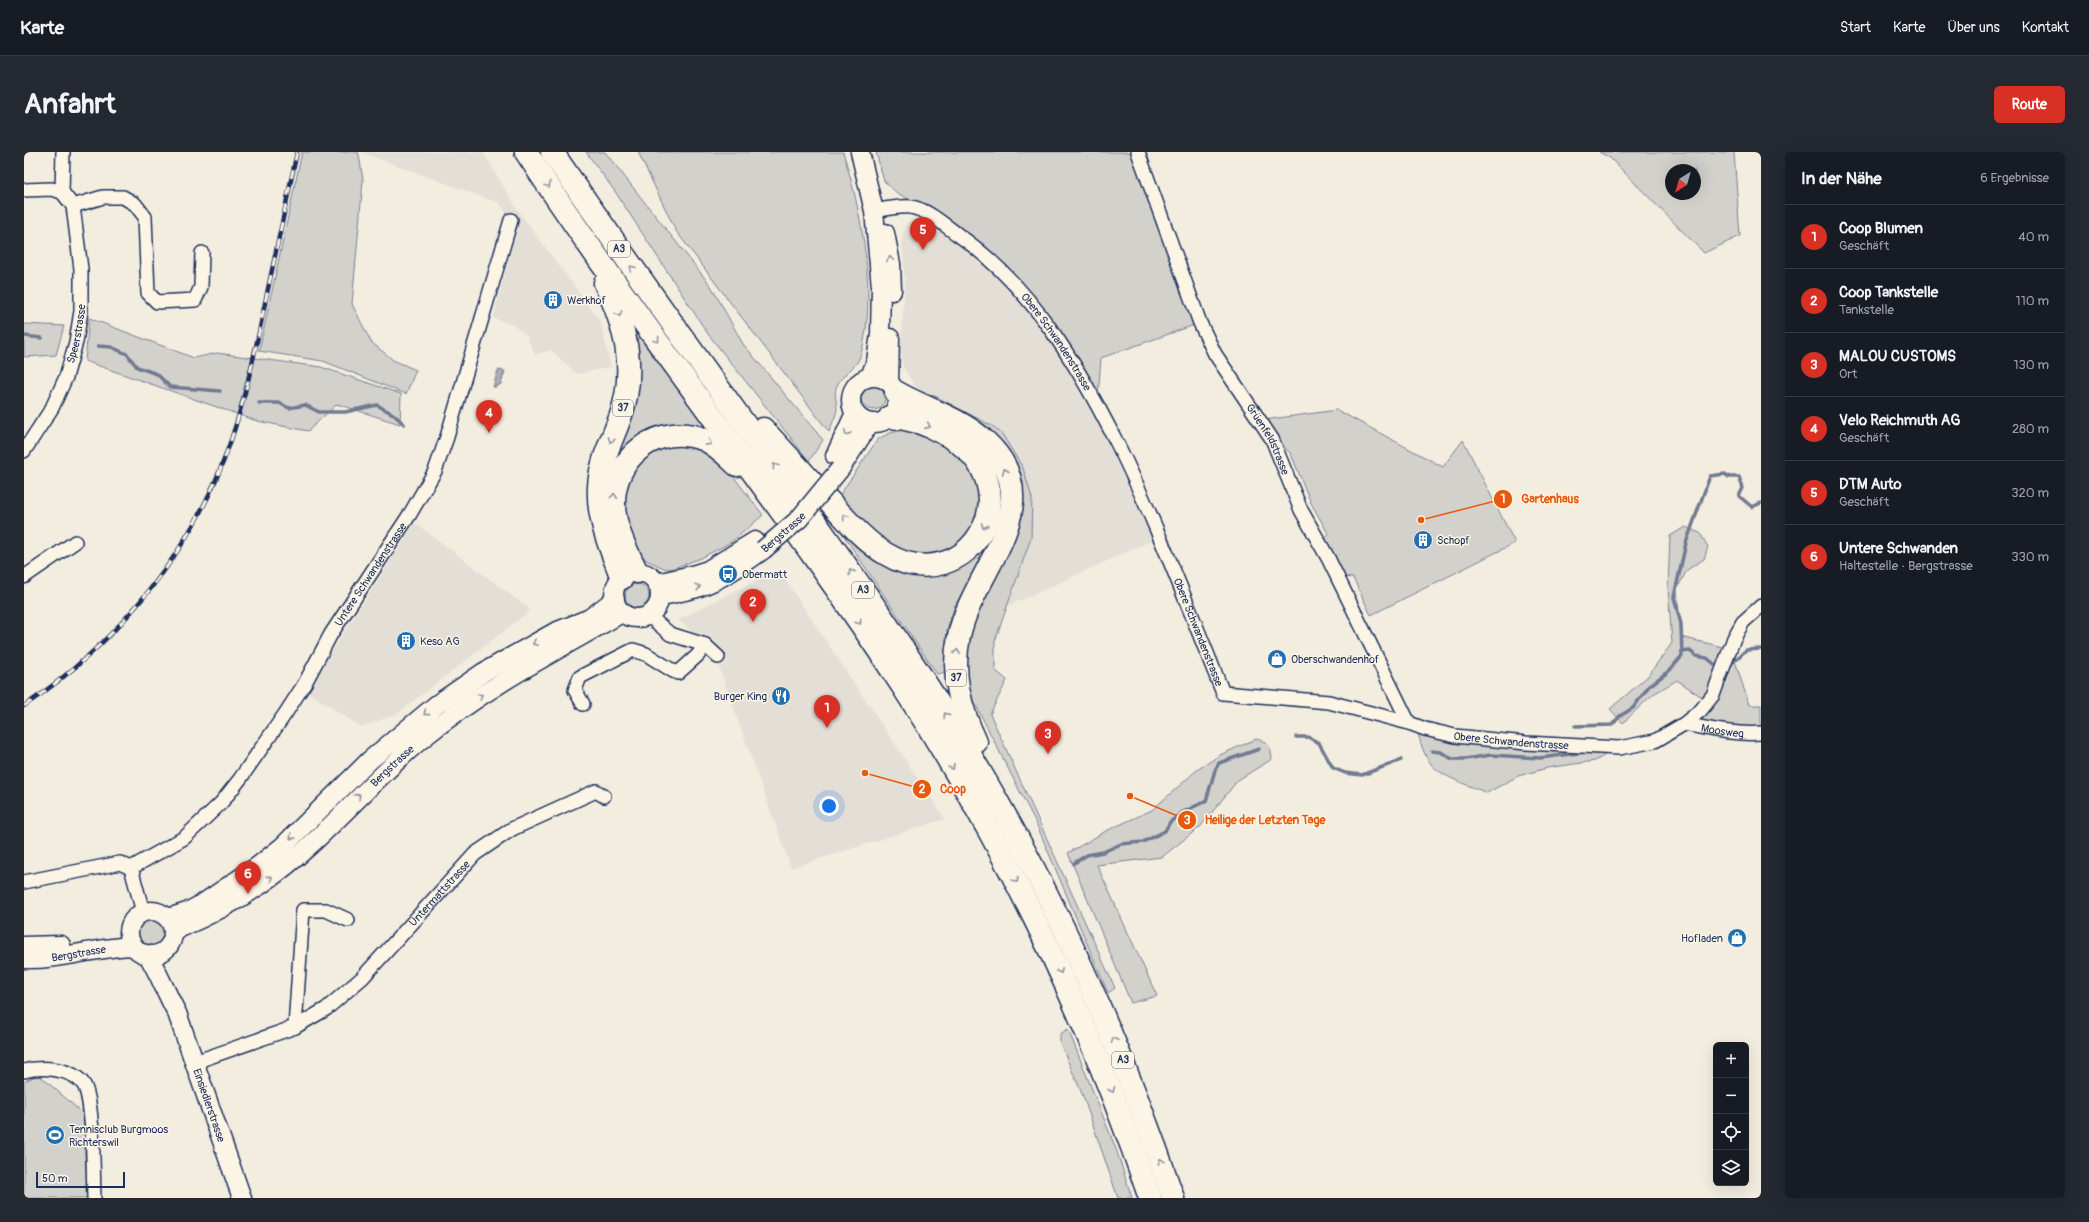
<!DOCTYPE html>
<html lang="de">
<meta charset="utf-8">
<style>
:root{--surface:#171b24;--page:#242831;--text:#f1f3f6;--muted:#9ea1a6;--line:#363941;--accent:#d93025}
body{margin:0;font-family:Pangolin,sans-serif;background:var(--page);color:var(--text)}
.controls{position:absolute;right:12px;bottom:12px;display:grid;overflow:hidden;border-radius:6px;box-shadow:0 4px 16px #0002}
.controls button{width:36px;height:36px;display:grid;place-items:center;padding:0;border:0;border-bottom:1px solid var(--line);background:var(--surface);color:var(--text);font:20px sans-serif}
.compass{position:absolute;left:1641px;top:12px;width:36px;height:36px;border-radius:50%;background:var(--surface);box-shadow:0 4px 16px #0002;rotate:217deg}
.scale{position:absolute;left:12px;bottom:10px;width:89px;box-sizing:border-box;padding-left:4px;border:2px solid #1b2f5e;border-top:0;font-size:11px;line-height:14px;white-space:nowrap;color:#1b2f5e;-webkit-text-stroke:3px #fcf5e5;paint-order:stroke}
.you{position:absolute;left:805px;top:654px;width:14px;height:14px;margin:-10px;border:3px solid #fff;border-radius:50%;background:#1a73e8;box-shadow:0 0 0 6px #1a73e833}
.badge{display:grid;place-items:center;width:26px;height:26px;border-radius:50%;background:var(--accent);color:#fff;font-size:13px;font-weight:700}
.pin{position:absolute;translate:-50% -33px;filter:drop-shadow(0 1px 2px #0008)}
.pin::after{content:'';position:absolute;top:21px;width:14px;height:12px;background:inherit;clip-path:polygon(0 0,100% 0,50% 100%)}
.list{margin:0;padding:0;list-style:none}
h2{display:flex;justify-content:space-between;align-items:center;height:52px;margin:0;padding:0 16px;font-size:17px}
h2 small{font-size:13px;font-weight:400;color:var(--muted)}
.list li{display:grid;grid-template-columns:26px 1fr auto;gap:12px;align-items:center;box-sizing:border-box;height:64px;padding:0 16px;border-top:1px solid var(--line)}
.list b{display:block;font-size:15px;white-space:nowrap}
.list p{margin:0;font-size:13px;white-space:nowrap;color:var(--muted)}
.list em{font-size:13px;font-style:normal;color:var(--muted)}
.icon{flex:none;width:22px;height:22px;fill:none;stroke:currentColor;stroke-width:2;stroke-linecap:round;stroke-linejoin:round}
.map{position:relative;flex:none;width:1737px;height:1046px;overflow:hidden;border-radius:6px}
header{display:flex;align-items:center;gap:24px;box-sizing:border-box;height:56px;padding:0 20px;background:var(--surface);border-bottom:1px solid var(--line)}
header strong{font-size:19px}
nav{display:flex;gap:22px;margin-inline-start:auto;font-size:14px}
.intro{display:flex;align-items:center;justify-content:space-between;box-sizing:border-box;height:96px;padding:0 24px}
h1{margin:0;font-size:28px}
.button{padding:10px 18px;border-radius:6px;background:var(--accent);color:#fff;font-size:14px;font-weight:700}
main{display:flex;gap:24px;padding:0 24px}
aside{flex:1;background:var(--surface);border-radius:6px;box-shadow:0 4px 16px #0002}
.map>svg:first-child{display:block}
.built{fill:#e3dfd6}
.green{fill:#d3d1cc;stroke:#778095;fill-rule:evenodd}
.water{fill:#a9acb3;stroke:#707a91}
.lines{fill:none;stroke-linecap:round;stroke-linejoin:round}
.stream{stroke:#707a91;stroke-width:3.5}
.street-casing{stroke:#1b2f5e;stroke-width:16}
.secondary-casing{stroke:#1b2f5e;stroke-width:21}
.highway-casing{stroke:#1b2f5e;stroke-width:25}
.street{stroke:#fcf5e5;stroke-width:13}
.secondary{stroke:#fcf5e5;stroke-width:18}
.highway{stroke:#fcf5e5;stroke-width:22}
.rail-casing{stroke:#1b2f5e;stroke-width:4.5}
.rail{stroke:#fcf5e5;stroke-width:3;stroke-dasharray:9;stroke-linecap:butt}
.secondary-bridge-casing{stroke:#1b2f5e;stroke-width:21;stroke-linecap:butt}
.secondary-bridge{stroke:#fcf5e5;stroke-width:18}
.oneway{stroke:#8c92a2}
.labels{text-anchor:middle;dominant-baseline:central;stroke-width:3;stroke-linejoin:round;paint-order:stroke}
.shield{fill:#fcf5e5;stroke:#5e6a86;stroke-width:1}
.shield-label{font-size:10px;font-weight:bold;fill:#1b2f5e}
.poi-label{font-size:11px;fill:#1b2f5e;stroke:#fcf5e5;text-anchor:start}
.street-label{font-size:11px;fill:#1b2f5e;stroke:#fcf5e5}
.leader{fill:none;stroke:#e8590c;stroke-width:1.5}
.callout-dot{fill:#e8590c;stroke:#fcf5e5;stroke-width:1.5}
.mark-label{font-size:12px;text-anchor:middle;font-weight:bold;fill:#fff}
.callout-label{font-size:12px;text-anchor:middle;font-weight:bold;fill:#e8590c;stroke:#fcf5e5;stroke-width:3;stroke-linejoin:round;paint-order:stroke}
</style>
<header>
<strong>Karte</strong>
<nav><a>Start</a><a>Karte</a><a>Über uns</a><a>Kontakt</a></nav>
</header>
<div class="intro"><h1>Anfahrt</h1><a class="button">Route</a></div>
<main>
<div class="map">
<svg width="1737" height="1046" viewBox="0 0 1737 1046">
<rect width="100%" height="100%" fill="#f3ede0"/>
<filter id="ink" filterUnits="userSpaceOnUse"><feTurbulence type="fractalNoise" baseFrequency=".025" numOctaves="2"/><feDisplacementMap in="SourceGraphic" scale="8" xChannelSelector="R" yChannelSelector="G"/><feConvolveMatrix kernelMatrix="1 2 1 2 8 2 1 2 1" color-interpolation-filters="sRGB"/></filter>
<g filter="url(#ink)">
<g class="built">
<polygon points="336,0 459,0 493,57 576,169 587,215 553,222 527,198 511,203 503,184 489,173 469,166 493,75 475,51"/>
<polygon points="890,67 900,68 913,73 970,119 1018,177 1032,198 1080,283 1129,388 982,455 996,418 983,291 970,275 909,243 900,241 890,233 879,215 876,202 881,130 878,87 882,72"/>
<polygon points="391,371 507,458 373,562 337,575 282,539"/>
<polygon points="754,417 921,667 767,716 688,496 654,468"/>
</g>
<g class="green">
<polygon points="278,0 334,0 335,3 339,28 328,152 347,190 369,208 392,218 382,242 299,209 235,199"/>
<polygon points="562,0 581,0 687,134 719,192 799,288 785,309 684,182 590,38"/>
<path d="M614,0H819C837,58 854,142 837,202C833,217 817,221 812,236C810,242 813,251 813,257C812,265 807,273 805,280L652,79Z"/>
<polygon points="852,0 1105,0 1113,5 1173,172 1077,206 1074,245 978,112 932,72 873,41 860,29"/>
<path d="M1575,0H1710L1716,84L1680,101L1586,6ZM1647,18H1671V42H1647Z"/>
<polygon points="65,166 170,206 193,201 297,215 377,242 376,272 313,252 284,279 233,269 61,209"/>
<polygon points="0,172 40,174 32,203 0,205"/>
<polygon points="610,178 687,283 699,311 739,363 709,389 677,406 650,416 642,417 622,408 617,402 580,348"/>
<circle cx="849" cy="246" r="12"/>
<polygon points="909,243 970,275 978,282 999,316 1008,346 1007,386 971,489 971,518 983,528 966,562 1091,836 1084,841 1012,671 944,538 940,502 994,336 897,244"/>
<polygon points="1313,258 1419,315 1439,288 1491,391 1347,463 1329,426 1319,425 1299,387 1305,383 1287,351 1267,302 1252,287 1240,268"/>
<path d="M880,278C911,284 945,301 954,335C956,342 954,352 954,359L979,357L962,407L931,453L923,477L921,500L922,520L913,522L804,360L854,287L866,281Z"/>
<polygon points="1661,375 1676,381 1684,395 1680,407 1663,418 1653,437 1657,485 1703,496 1708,499 1725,553 1737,553 1737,578 1666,571 1682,548 1653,528 1628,543 1599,571 1586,557 1623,525 1648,491 1644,436 1646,384"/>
<circle cx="613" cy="444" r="12"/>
<path d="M1393,579L1588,599L1571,609L1523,616L1494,624L1463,641C1447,634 1417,625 1407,612C1399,602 1397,591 1393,579Z"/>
<path d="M1232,587C1244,590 1247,594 1248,607L1214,628L1177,674L1138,705L1073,713L1133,844L1107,851L1044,701L1082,679L1128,658L1173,618L1196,603Z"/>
<circle cx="127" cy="781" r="13"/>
<polygon points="1044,877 1092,997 1108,1046 1094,1046 1059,944 1036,891 1036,882"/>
<polygon points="14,922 62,964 61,1003 64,1046 0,1046 0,930"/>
</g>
<polygon class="water" points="474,218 481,219 477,232 472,235 469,235"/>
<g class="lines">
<g class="stream">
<polyline points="0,184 18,186"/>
<polyline points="74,194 87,195 103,202 113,215 133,222 146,235 196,239"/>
<polyline points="235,251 255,251 265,256 281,253 295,260 321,260 353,253 369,262 380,272"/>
<polyline points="1658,500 1666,499 1672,504 1683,506 1694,515"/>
<polyline points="1707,512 1722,498 1737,497"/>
<polyline points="1551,574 1588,573 1596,564 1609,556 1625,534 1645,519 1658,504 1657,472 1650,445 1662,391 1686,324 1701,322 1705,325 1715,325 1719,336 1715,344 1728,355 1737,351"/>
<polyline points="1272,585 1284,585 1295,591 1309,616 1321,621 1338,623 1377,608"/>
<polyline points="1408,599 1417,600 1428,607 1441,607 1467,603 1516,606 1562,600"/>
<polyline points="1050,711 1063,703 1079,700 1097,692 1119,690 1141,679 1146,670 1159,660 1182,649 1191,618 1195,611 1235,597"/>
</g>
<defs>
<g id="street">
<path id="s1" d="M1114,0L1176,171L1191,202L1248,287L1277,358L1304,406L1385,571"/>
<polyline points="0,38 28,37 38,40"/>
<polyline points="38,40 39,0"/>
<polyline points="49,54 79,45 99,45 111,52 121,65 124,141 133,150 171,148 177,135 178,101"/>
<path id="s2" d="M850,59C861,57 875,54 887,55C904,58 919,72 933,82C1007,133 1053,212 1093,291C1133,372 1165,457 1199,541L1305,550L1385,571L1401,577L1431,584L1502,591L1595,596L1631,589L1660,572L1677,558L1689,543L1710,486L1719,470L1737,454"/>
<path id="s3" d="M0,299L28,256L42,225L52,190L57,159V117L49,54L38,40"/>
<polyline points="0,425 51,390"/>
<polyline points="625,464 646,482 681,493 694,505"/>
<polyline points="559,552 551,538 556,525 609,498 622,502 649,519 654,521 674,503 681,493"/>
<path id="s4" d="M1660,572C1686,577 1711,583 1737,581"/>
<polyline points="0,730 96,711 107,716"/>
<path id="s5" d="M119,760L107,716L160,686L197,651L216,627L261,562L281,531L307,482L386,362L411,319L423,285L487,68"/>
<polyline points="271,875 279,758 302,758 324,768"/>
<path id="s6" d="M171,910L271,875L302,857L338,826L451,702L488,677L572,639L580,644"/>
<path d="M0,919C17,914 49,916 60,933C70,951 69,1022 70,1046"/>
</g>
<g id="secondary">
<polyline points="836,0 850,59 857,135 856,182 852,209 846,225"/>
<polyline points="861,81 867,112 868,139"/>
<circle cx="850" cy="248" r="23"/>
<polyline points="865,230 866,186"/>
<polyline points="811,304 831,261"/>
<polyline points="816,317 846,271"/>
<circle cx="613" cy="443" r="23"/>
<polyline points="633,431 668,423 684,418 731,389"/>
<path d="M636,444C649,442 661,439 673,436C697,428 718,413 739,398"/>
<circle cx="127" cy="781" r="22"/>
<polyline points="144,766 163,760 178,752 234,714 259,694 346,608 412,553 460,520 531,480 566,466 591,447"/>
<path id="s7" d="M150,781L156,776C191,761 222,745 253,721C305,681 348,628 399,586C460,536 530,500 598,461"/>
<polyline points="0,794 37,793"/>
<path id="s8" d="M123,802C135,821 142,841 153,861L218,1046"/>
<path id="s9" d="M0,807C37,808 73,795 110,794"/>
</g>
<g id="highway">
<path d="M502,0C622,184 761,354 881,538C984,697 1065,867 1126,1046"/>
<path d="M528,0C593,95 660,188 727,281C806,390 886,500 954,616C1035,753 1098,896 1149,1046"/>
<path d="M581,131C601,174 613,216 597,263C589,287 576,309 575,335C573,366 587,398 598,426"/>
<path d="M872,240C901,257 937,266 962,290C1029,353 948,419 935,484C927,522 936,556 952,590"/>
<path d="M739,277C761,301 783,325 805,349C822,367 840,389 862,402C944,451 1015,333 921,282C903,272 886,266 866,265"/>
<path d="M613,420C603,399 590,375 590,352C589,305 634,270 679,287C693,293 702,303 713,313"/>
</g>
</defs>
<use href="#street" class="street-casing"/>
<use href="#secondary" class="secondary-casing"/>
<use href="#highway" class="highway-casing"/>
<use href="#street" class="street"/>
<use href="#secondary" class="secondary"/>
<use href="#highway" class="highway"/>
<defs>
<path id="rail" d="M0,554C95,490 171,397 207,288C222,243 232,197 241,151C252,101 262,50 273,0"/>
</defs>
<use href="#rail" class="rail-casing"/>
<use href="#rail" class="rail"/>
<defs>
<g id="secondary-bridge">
<path id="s10" d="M739,398L775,367L816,317"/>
</g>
</defs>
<use href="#secondary-bridge" class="secondary-bridge-casing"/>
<use href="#secondary-bridge" class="secondary-bridge"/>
</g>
<defs><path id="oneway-chevron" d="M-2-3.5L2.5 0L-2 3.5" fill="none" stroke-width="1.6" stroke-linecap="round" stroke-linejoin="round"/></defs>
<g class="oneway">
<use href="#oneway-chevron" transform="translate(524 33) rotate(56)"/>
<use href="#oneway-chevron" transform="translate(866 107) rotate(-98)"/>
<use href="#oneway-chevron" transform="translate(608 116) rotate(-126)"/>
<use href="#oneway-chevron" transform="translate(595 162) rotate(70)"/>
<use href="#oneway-chevron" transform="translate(633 188) rotate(54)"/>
<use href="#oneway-chevron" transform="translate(904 274) rotate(24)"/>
<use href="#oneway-chevron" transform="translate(823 281) rotate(116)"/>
<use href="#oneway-chevron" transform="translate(587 288) rotate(111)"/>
<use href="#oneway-chevron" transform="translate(685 291) rotate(29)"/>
<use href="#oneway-chevron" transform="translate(751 314) rotate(-126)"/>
<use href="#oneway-chevron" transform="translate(981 319) rotate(-113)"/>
<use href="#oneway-chevron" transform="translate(590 344) rotate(-85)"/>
<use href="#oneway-chevron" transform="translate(821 365) rotate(-134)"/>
<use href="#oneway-chevron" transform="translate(960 374) rotate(113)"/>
<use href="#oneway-chevron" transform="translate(827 420) rotate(-125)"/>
<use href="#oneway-chevron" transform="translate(674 435) rotate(-19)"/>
<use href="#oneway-chevron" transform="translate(835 470) rotate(56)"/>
<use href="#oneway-chevron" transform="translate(511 491) rotate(153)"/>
<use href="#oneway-chevron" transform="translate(933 500) rotate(-84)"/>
<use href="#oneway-chevron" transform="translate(456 544) rotate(-35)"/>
<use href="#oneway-chevron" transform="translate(402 561) rotate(143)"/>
<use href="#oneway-chevron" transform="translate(922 563) rotate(-122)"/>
<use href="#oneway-chevron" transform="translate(928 615) rotate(59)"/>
<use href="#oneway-chevron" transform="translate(334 644) rotate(-44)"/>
<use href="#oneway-chevron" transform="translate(268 685) rotate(136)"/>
<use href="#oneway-chevron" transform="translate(246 726) rotate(-36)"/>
<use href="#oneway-chevron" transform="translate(992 728) rotate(62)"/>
<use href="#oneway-chevron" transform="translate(1036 819) rotate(65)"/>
<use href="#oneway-chevron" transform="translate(1090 888) rotate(-112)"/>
<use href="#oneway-chevron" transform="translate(1088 938) rotate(68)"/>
<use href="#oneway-chevron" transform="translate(1137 1009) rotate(-109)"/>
</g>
</g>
<defs>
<symbol id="building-disc" viewBox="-11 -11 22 22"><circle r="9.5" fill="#1f6fb2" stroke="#fcf5e5"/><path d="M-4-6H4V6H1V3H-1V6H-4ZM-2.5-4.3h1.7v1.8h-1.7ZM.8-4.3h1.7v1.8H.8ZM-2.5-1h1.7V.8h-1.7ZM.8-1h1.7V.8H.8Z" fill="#fff"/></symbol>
<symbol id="bus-disc" viewBox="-11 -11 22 22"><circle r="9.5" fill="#1f6fb2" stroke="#fcf5e5"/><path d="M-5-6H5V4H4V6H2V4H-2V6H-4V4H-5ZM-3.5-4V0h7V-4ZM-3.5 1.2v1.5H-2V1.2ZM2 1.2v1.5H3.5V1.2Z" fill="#fff"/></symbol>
<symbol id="shop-disc" viewBox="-11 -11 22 22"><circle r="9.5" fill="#1f6fb2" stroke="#fcf5e5"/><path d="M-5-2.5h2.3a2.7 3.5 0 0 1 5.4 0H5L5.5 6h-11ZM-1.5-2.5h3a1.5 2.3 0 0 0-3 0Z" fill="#fff"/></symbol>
<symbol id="restaurant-disc" viewBox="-11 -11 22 22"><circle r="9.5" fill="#1f6fb2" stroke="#fcf5e5"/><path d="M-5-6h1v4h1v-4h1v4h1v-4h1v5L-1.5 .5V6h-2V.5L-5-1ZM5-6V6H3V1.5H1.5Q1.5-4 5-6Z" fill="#fff"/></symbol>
<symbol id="stadium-disc" viewBox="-11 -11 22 22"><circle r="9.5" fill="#1f6fb2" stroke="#fcf5e5"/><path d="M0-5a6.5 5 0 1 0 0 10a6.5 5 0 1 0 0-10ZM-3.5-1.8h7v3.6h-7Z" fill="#fff"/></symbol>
</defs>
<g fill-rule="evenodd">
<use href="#building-disc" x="518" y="137" width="22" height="22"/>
<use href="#building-disc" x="1388" y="377" width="22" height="22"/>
<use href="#bus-disc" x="693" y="411" width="22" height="22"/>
<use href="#building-disc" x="371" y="478" width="22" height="22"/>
<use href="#shop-disc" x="1242" y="496" width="22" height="22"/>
<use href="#restaurant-disc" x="746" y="533" width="22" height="22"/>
<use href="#shop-disc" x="1702" y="775" width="22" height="22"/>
<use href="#stadium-disc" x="20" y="972" width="22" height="22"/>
</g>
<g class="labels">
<g class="shield">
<rect x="584" y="89" width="22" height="16" rx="3"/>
<rect x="589" y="248" width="20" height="16" rx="3"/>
<rect x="828" y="430" width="22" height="16" rx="3"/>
<rect x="922" y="518" width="20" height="16" rx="3"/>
<rect x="1088" y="900" width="22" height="16" rx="3"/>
</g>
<g class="shield-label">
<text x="595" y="97">A3</text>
<text x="599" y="256">37</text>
<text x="839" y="438">A3</text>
<text x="932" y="526">37</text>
<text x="1099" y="908">A3</text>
</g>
<g class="poi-label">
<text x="543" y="148">Werkhof</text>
<text x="1413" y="388">Schopf</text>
<text x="718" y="422">Obermatt</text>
<text x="396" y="489">Keso AG</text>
<text x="1267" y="507">Oberschwandenhof</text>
<text x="743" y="544" text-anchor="end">Burger King</text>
<text x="1699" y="786" text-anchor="end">Hofladen</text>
<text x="45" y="977">Tennisclub Burgmoos<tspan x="45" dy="13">Richterswil</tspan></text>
</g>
<g class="street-label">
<text stroke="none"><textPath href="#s3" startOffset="130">Speerstrasse</textPath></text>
<text stroke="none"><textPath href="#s2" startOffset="239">Obere Schwandenstrasse</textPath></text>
<text stroke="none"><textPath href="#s1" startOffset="317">Grüenfeldstrasse</textPath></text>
<text stroke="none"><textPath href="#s10" startOffset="27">Bergstrasse</textPath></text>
<text stroke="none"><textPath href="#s5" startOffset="431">Untere Schwandenstrasse</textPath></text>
<text stroke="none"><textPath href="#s2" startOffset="563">Obere Schwandenstrasse</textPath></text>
<text stroke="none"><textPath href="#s4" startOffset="39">Moosweg</textPath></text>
<text stroke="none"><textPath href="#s2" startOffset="922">Obere Schwandenstrasse</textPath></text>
<text stroke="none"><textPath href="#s7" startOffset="277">Bergstrasse</textPath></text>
<text stroke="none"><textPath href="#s6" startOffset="304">Untermattstrasse</textPath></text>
<text stroke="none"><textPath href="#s9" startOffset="55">Bergstrasse</textPath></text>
<text stroke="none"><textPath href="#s8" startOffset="164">Einsiedlerstrasse</textPath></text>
</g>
</g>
<path class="leader" d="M1397 368L1479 347M841 621L898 637M1106 644L1163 668"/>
<g class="callout-dot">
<circle cx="1397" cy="368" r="4"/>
<circle cx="841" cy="621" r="4"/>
<circle cx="1106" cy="644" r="4"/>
<circle cx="1479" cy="347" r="10"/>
<circle cx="898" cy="637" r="10"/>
<circle cx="1163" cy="668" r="10"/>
</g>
<g class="mark-label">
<text x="1479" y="351">1</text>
<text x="898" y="641">2</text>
<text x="1163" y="672">3</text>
</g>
<g class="callout-label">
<text x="1526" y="351">Gartenhaus</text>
<text x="929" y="641">Coop</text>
<text x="1241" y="672">Heilige der Letzten Tage</text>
</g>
</svg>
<div class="controls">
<button>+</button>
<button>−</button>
<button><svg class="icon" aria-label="locate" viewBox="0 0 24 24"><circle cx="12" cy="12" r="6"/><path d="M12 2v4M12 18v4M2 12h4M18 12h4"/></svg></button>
<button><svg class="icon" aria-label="layers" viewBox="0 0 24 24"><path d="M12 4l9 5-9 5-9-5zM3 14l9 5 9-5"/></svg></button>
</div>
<svg class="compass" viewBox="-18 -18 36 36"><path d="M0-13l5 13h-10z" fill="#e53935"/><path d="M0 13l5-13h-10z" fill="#9ea1a6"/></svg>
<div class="scale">50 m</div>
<div class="you"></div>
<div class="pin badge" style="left:803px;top:576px">1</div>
<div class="pin badge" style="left:729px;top:470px">2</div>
<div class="pin badge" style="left:1024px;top:602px">3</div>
<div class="pin badge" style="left:465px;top:281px">4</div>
<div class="pin badge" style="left:899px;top:98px">5</div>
<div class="pin badge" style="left:224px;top:742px">6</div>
</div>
<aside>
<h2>In der Nähe<small>6 Ergebnisse</small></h2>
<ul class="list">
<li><span class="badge">1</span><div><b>Coop Blumen</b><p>Geschäft</p></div><em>40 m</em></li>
<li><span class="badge">2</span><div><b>Coop Tankstelle</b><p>Tankstelle</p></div><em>110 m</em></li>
<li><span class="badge">3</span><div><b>MALOU CUSTOMS</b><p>Ort</p></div><em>130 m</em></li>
<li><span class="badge">4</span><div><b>Velo Reichmuth AG</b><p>Geschäft</p></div><em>280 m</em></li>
<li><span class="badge">5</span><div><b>DTM Auto</b><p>Geschäft</p></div><em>320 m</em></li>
<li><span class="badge">6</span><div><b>Untere Schwanden</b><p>Haltestelle · Bergstrasse</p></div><em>330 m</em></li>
</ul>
</aside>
</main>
